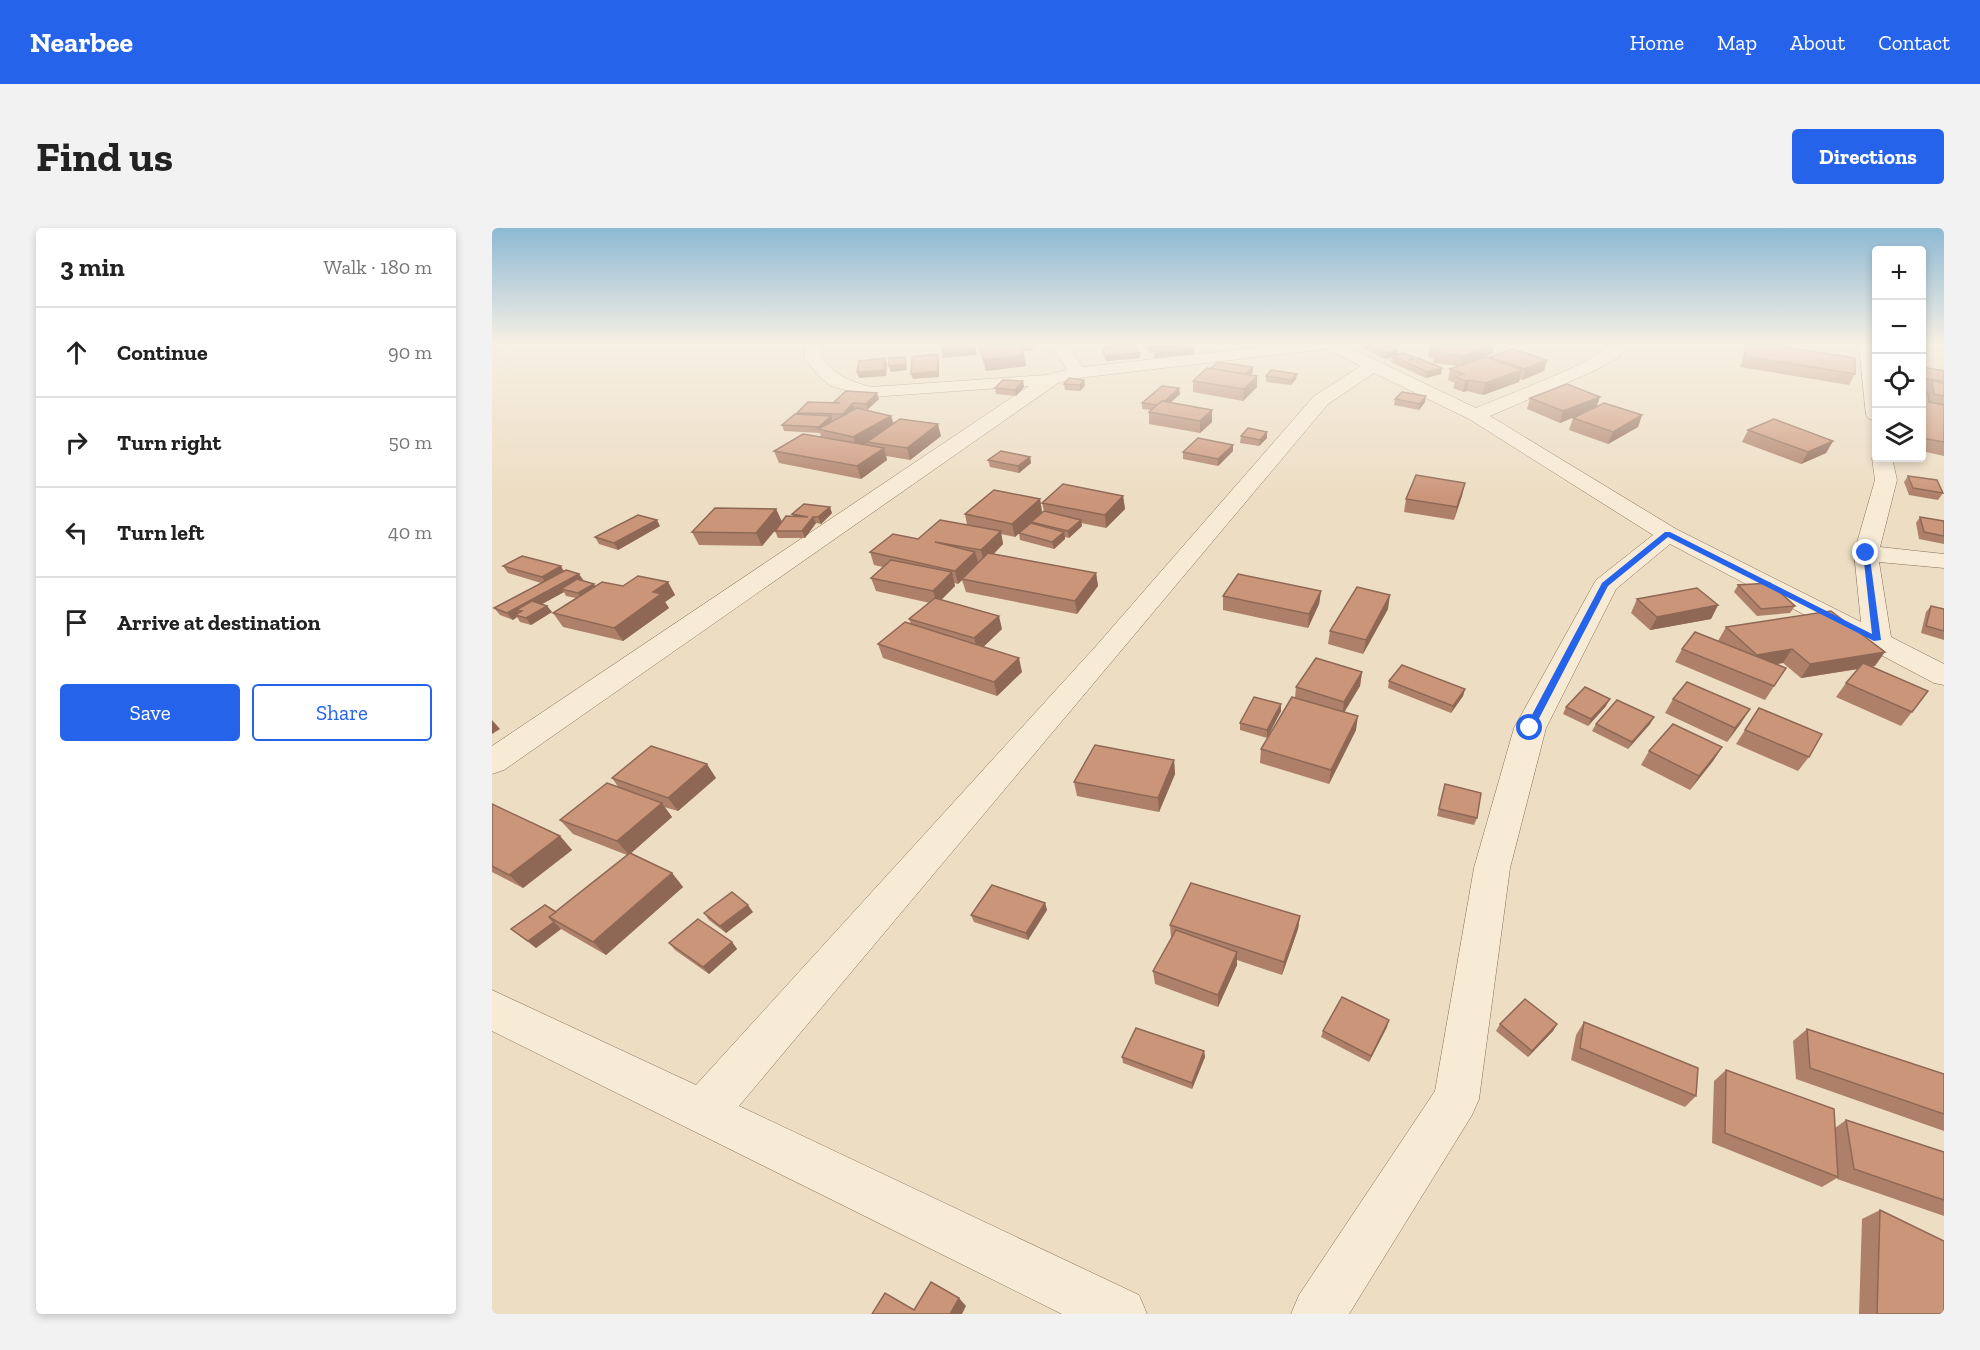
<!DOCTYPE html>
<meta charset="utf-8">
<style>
:root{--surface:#fff;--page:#f2f2f2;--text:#222;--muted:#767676;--line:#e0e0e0;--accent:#2563eb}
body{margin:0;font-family:"Zilla Slab",serif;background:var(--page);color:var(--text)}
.controls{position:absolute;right:18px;top:18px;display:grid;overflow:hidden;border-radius:6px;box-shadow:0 3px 9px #0003}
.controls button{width:54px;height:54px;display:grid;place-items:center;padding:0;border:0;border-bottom:2px solid var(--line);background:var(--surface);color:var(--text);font:30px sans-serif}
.stop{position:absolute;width:18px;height:18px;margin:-14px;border:4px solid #2563eb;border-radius:50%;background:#fff}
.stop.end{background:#2563eb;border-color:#fff;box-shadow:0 2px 6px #0008}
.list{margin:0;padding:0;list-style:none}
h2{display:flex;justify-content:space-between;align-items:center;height:78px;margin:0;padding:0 24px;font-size:26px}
h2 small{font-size:20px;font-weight:400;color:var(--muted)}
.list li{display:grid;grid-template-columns:39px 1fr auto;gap:18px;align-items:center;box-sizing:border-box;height:90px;padding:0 24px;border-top:2px solid var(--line)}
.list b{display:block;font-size:22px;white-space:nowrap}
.list em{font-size:20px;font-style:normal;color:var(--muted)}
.actions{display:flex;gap:12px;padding:18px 24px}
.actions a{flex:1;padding:14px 0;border:2px solid var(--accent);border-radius:6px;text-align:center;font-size:21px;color:var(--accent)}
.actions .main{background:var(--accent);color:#fff}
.icon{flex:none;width:33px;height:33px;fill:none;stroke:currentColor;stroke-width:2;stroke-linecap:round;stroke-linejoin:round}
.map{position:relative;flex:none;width:1452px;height:1086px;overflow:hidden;border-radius:6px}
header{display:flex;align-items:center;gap:36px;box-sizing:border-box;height:84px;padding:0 30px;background:var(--accent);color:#fff}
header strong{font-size:28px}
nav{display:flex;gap:33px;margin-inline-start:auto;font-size:21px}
.intro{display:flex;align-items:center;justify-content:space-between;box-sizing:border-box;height:144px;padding:0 36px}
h1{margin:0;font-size:42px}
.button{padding:15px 27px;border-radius:6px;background:var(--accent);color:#fff;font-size:21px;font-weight:700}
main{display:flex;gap:36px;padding:0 36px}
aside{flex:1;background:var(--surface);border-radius:6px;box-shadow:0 3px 9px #0003}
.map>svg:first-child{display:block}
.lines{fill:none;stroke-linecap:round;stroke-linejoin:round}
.minor-casing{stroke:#876f5a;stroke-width:1}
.minor{fill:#f8ebd6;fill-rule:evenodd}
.wall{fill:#af8069}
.shaded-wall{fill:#8e6855}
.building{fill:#cb957a;stroke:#8e6855;stroke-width:1.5}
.route{fill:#2563eb}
</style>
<header>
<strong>Nearbee</strong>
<nav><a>Home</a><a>Map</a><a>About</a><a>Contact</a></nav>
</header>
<div class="intro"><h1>Find us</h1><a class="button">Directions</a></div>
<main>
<aside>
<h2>3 min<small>Walk · 180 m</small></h2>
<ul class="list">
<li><svg class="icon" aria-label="ahead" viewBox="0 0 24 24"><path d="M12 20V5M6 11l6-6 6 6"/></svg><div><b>Continue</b></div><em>90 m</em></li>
<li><svg class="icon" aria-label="right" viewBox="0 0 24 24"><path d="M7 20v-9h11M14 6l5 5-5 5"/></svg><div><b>Turn right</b></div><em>50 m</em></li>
<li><svg class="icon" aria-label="left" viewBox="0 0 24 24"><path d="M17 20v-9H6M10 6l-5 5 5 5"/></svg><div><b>Turn left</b></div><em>40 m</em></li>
<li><svg class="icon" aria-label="arrive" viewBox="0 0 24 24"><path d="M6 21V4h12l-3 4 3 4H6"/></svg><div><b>Arrive at destination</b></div></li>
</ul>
<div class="actions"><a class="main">Save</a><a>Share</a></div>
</aside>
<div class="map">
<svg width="1452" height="1086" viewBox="0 0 1452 1086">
<rect width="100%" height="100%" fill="#edddc3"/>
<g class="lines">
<defs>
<g id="minor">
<path d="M315,117H331L329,129C343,147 357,153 379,159L554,147L575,142L559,117H575L591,139L786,117H852L984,180C1005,171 1110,132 1116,117H1132L1127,129L1102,143L998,188L1184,301L1369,394L1362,325L1383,252L1380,230L1384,225V230H1400L1405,252L1388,319L1452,326V340L1387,334L1399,409L1452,436V457L1442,455L1178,316L1124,361L1054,500L1018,640L987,871L980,887L857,1086H799L807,1067L943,863L982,640L1022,500L1104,352L1161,307L977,191L882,145L836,176L247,878L647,1067L655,1086H570L0,803V762L204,857L604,418L822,168L869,138L834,121L586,150L566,155L12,542L0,546V518L537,158L379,169L339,158L328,149L312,130Z"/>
<polygon points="1367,117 1383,117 1384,193 1377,191 1374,187"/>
</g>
</defs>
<use href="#minor" class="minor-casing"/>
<use href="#minor" class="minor"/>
</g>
<g class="wall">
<polygon points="486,117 546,117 546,118 541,119 541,122 530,123 534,138 494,143"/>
<polygon points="650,117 699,117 702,126 663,130 661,124 658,125"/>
<polygon points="869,117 894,117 905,127 922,129 922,131 950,140 949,146 934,150 899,134 900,129 893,131 869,119"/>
<polygon points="940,117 1003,117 1001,125 982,133 998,130 998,129 1052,143 1030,152 1028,151 1027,154 991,167 975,163 971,164 961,160 963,155 956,152 958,141 966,138 941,135 942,131 936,129 938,118"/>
<polygon points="1255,117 1278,117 1363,146 1357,157 1248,139"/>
<polygon points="610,120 648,125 648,130 614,133 610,125"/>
<polygon points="1430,139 1452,142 1452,228 1430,223 1430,165 1433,165 1434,163 1430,162"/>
<polygon points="761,144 758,147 765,159 751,173 701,164 701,153"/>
<polygon points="774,148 804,151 799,157 774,154"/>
<polygon points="531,153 532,159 524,168 504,166 503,160"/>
<polygon points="572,156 593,157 588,163 573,162"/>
<polygon points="687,160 688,166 679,174 720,194 708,205 657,196 657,184 659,182 650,181 650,175"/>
<polygon points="1038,170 1104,178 1150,187 1146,199 1116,216 1077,202 1081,190 1089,186 1068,195 1035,181"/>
<polygon points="387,171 375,182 370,181 401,195 449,208 418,232 394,228 395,232 369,251 287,235 282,223 329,209 328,205 292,203 290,197 306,186 305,185 342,175 342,174"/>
<polygon points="903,171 933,174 927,182 902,177"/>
<polygon points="1256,202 1341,213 1334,225 1309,236 1250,214"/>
<polygon points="775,204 775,210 767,218 748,215 749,208"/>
<polygon points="741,217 741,223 726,238 691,231 691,224"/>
<polygon points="538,229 539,235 527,245 498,239 496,232"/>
<polygon points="1416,248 1451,265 1446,272 1417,267 1412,254"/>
<polygon points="973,255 962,292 912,284 914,271"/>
<polygon points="631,268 633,281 614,300 589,295 590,298 577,310 573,309 573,311 562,321 528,312 527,305 523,309 509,306 511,316 502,326 604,345 606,358 585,386 474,364 470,352 466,356 462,355 463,358 449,372 510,401 491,419 530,444 505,468 391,430 386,416 419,396 417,391 438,375 384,363 379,350 391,339 382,337 378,324 426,311 475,297 473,286 548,271 550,284 540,293 552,283 550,275"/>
<polygon points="284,281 290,294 270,318 207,317 200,304"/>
<polygon points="340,285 329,296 324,295 313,310 286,310 283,303 301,289 300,286"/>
<polygon points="1428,289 1452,293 1452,316 1427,311 1424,295"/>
<polygon points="168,298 126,322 107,316 103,309"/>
<polygon points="11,338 72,343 103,358 131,358 176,354 183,367 173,374 177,380 131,413 71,399 61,385 84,370 74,368 72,364 50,376 55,378 60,384 39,397 28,394 25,389 21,392 8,387 2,380 49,355 16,345"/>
<polygon points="1246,357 1303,378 1298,385 1265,388 1242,364"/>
<polygon points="829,363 827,376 816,400 731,382 731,368"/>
<polygon points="1145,371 1226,377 1219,391 1158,402 1139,385"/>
<polygon points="1439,378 1452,381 1452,412 1429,405 1434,384"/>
<polygon points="896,381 871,426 836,416 838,403"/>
<polygon points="1234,399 1383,438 1379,439 1420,484 1409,498 1344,469 1354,455 1367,441 1309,450 1291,435 1284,436 1294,440 1273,472 1183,434 1190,421 1228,414 1226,413"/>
<polygon points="870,444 868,458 852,484 864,502 837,556 768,535 769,521 803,470 804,459"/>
<polygon points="897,453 973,461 971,468 959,485 896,460"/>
<polygon points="1181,471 1249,495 1235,514 1173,485"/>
<polygon points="789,476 789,483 775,510 748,502 748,495"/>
<polygon points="1114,478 1096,498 1071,486 1074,479"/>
<polygon points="1267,480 1317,529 1306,543 1244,516"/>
<polygon points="1162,489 1158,496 1136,521 1100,503 1104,496"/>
<polygon points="1230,519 1221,533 1198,562 1149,537 1157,523"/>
<polygon points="682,532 683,546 667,584 585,568 582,554"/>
<polygon points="120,550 224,550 186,583 172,579 180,589 139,625 180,645 191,659 114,727 69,701 44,720 19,701 64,684 135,627 81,606 68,592 127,560"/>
<polygon points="953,556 985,590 982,597 945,588"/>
<polygon points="0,576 68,608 80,622 31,660 0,644"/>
<polygon points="553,675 555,682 536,712 482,694 479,687"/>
<polygon points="261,684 234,705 217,692 212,685"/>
<polygon points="808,688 806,701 790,747 745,732 745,737 726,779 663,756 661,743 679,710 678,697"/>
<polygon points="240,714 245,721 217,746 183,722 177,715"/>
<polygon points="1092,794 1204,868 1193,879 1079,832 1084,807"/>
<polygon points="1008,796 1065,796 1061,803 1036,829 1004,803"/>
<polygon points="895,799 877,834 829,809 831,803"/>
<polygon points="1315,801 1452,846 1452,903 1304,851 1301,813"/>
<polygon points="712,823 713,829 700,861 631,835 630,829"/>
<polygon points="1234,842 1343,900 1354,892 1452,924 1452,988 1345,951 1345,950 1330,959 1220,915 1222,853"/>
<polygon points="1388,982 1452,1086 1367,1086 1370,991"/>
</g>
<g class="shaded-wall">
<polygon points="470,117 483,117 485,127 451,130 449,119"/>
<polygon points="487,117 546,117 546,118 541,119 541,122 490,127"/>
<polygon points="657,117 697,117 661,121 661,124 658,125"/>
<polygon points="997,117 1003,117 1001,125 969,139 971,128"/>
<polygon points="702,120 702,126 663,130 663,124"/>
<polygon points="906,122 905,128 893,131 894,125"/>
<polygon points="648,125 648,130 614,133 614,128"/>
<polygon points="445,126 447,132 447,149 421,151 419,146"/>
<polygon points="532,127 534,138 494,143 492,132"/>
<polygon points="413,129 415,142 399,144 397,138"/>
<polygon points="393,130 395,136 394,148 367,150 365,144"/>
<polygon points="1055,132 1052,143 1030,152 1033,141"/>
<polygon points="761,139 761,144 750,155 750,149"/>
<polygon points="950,140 949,146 934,150 935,144"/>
<polygon points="1030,142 1027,154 991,167 993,155"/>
<polygon points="805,146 804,151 799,157 799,152"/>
<polygon points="765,148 765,159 751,173 752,161"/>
<polygon points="592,152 593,157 588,163 588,157"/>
<polygon points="977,152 975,163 971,164 973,153"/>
<polygon points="531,153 532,159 524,168 523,162"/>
<polygon points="687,160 688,166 668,184 668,178"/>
<polygon points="385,165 387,171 375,182 374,176"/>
<polygon points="934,168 933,174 927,182 928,176"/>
<polygon points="1108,169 1104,180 1068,195 1071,183"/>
<polygon points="361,175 363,181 353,192 351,186"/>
<polygon points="720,182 720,194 708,205 708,193"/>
<polygon points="1150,187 1146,199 1116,216 1121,204"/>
<polygon points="339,188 341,194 327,201 327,199"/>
<polygon points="399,188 403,199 375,214 375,215 365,221 361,209"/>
<polygon points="446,196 449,208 418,232 415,220"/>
<polygon points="775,204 775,210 767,218 768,212"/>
<polygon points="1341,213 1334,225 1309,236 1316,224"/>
<polygon points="741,217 741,223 726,238 726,231"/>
<polygon points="392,220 395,232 369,251 365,238"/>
<polygon points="538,229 539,235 527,245 526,238"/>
<polygon points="973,255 970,268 962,292 965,279"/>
<polygon points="631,268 633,281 614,300 613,287"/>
<polygon points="548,271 550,284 523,309 520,296"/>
<polygon points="338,279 340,285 329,296 326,289"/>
<polygon points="284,281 290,294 270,318 264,305"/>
<polygon points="321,289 324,295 313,310 310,303"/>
<polygon points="165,292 168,298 126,322 122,315"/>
<polygon points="589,292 590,298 577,310 576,303"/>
<polygon points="509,303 511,316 492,335 489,322"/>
<polygon points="572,304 573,311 562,321 560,314"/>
<polygon points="483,324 487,337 470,351 470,352 466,356 463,343"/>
<polygon points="69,338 73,345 54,356 50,349"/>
<polygon points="460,344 463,358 445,376 441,363"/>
<polygon points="604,345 606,358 585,386 583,373"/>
<polygon points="87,346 92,353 69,361 72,364 32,386 30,383 24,382 29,387 23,387 25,389 21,392 15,385"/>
<polygon points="176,354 183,367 173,374 177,380 131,413 122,400 161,364"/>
<polygon points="102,356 106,363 90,372 86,365"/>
<polygon points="829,363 827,376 816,400 817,386"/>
<polygon points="898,367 896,381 871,426 874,412"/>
<polygon points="1226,377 1219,391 1158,402 1165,389"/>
<polygon points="55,378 60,384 39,397 34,390"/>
<polygon points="507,388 510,401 486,424 482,410"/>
<polygon points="1300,421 1291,435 1257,440 1265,427"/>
<polygon points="1393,424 1383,438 1309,450 1318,436"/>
<polygon points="527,430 530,444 505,468 502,454"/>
<polygon points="870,444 868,458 850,488 852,474"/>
<polygon points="973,461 971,468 959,485 961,478"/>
<polygon points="1118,471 1114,478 1096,498 1099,491"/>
<polygon points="789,476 789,483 775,510 775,502"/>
<polygon points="1258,481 1249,495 1235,514 1243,500"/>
<polygon points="866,488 864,502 837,556 839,542"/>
<polygon points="1162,489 1158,496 1136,521 1140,514"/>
<polygon points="0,492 8,501 0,506"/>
<polygon points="1230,519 1221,533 1198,562 1207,548"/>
<polygon points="682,532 683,546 667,584 666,570"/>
<polygon points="215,536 224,550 186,583 176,570"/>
<polygon points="170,575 180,589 137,627 125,613"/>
<polygon points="68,608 80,622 31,660 17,647"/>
<polygon points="180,645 191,659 114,727 101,714"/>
<polygon points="553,675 555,682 536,712 534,705"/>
<polygon points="256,677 261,684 234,705 228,698"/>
<polygon points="808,688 806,701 790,747 792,734"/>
<polygon points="62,694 69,701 44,720 36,713"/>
<polygon points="240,714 245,721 217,746 211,739"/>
<polygon points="745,724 745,737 726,779 726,767"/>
<polygon points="897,792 895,799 877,834 879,828"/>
<polygon points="1065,796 1061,803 1036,829 1040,823"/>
<polygon points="712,823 713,829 700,861 700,855"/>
<polygon points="467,1070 474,1078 470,1086 458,1086"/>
</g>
<g class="building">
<polygon points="449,117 470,117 449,119"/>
<polygon points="497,117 528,117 532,127 492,132 487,118"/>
<polygon points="638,117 643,117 648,125 614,128 610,120"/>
<polygon points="698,117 699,117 702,120 663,124 661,121"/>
<polygon points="877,117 894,117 906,122 894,125"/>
<polygon points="940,117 997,117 971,128 943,124 949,121 938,118"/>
<polygon points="1255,117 1278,117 1363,130 1363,146 1252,128"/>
<polygon points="1021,121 1055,132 1033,141 998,129"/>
<polygon points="910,125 922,129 916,132 926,130 950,140 935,144 900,128"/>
<polygon points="445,126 446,143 419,146 420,129"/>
<polygon points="413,129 414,136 397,138 397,130"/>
<polygon points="994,129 1030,142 993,155 977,152 973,153 964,149 972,146 958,141"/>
<polygon points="393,130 392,142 365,144 367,133"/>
<polygon points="726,134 761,139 753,146 718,141"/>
<polygon points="1430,139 1452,143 1452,153 1430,150"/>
<polygon points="715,140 765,148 752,161 701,153"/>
<polygon points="779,142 805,146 799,152 774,148"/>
<polygon points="577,150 592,152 588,157 572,156"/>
<polygon points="511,152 531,153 523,162 503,160"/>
<polygon points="1440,153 1452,155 1452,168 1442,166"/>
<polygon points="1075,156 1108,169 1071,183 1038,170"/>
<polygon points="670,158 687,160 673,173 670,173 665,177 650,175"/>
<polygon points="354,163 385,165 374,176 361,175 351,186 305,185 316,174 348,175 342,174"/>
<polygon points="910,164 934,168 928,176 903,171"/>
<polygon points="1430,165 1436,166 1437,174 1452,177 1452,214 1430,210"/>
<polygon points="670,173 720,182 708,193 657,184"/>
<polygon points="1112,175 1150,187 1121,204 1081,190"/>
<polygon points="365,180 399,188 361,209 326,201"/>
<polygon points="303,186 339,188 327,199 290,197"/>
<polygon points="408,191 446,196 415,220 375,214"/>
<polygon points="1282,191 1341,213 1316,224 1256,202"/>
<polygon points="756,200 775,204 768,212 749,208"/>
<polygon points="311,206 392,220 365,238 282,223"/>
<polygon points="706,210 741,217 726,231 691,224"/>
<polygon points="509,223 538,229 526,238 496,232"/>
<polygon points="924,247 973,255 965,279 914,271"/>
<polygon points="1416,248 1445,252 1451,265 1421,260"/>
<polygon points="571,256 631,268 613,287 550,275"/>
<polygon points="502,262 548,271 520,296 473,286"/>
<polygon points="312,276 338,279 326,289 321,289 310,303 283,303 294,288 316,289 300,286"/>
<polygon points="223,280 284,281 264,305 200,304"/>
<polygon points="552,283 589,292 576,303 539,294"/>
<polygon points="146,287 165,292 122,315 103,309"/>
<polygon points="1428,289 1452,293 1452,308 1432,304"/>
<polygon points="448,292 509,303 489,322 443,314 483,324 463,343 378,324 401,306 426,311"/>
<polygon points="539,295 572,304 560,314 527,305"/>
<polygon points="496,325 604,345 583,373 470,351"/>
<polygon points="30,328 69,338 50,349 11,338"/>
<polygon points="399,332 460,344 441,363 379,350"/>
<polygon points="74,342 87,346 15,385 2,380"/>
<polygon points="746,346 829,363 817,386 731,368"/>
<polygon points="146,348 176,354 161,364 169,366 122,400 61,385 110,354 131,358"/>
<polygon points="85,351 102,356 86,365 69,361"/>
<polygon points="1278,355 1303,378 1269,381 1246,357"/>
<polygon points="865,359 898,367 874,412 838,403"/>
<polygon points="1205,360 1226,377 1165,389 1145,371"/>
<polygon points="443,370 507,388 482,410 417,391"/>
<polygon points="40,373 55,378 34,390 23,387 30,383 24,382"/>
<polygon points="1439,378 1452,381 1452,403 1434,398"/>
<polygon points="1339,383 1393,424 1318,436 1300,421 1265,427 1234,399"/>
<polygon points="413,394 527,430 502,454 386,416"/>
<polygon points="1203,404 1294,440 1282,458 1190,421"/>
<polygon points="824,430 870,444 852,474 804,459"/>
<polygon points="1371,435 1436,463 1420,484 1354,455"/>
<polygon points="910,437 973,461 961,478 897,453"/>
<polygon points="1195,454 1258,481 1243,500 1181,471"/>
<polygon points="1093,459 1118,471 1099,491 1074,479"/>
<polygon points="762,469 789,476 775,502 748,495"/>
<polygon points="800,469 866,488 839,542 769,521"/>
<polygon points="1125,472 1162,489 1140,514 1104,496"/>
<polygon points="1267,480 1330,506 1317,529 1253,502"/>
<polygon points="1181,496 1230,519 1207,548 1157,523"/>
<polygon points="603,517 682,532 666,570 582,554"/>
<polygon points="159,518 215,536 176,570 120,550"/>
<polygon points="115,555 170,575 125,613 68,592"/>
<polygon points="953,556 989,565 985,590 947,581"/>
<polygon points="0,576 68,608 17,647 0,638"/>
<polygon points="138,625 180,645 101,714 57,689"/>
<polygon points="699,655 808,688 792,734 678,697"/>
<polygon points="500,657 553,675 534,705 479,687"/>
<polygon points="240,664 256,677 228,698 212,685"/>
<polygon points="53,677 64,684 57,689 62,694 36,713 19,701"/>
<polygon points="206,691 240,714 211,739 177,715"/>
<polygon points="684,702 745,724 726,767 661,743"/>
<polygon points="850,769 897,792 879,828 831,803"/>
<polygon points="1033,771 1065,796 1040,823 1008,796"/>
<polygon points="1092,794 1206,840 1204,868 1088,820"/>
<polygon points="644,800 712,823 700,855 630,829"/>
<polygon points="1315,801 1452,846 1452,886 1318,840"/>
<polygon points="1234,842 1342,881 1346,949 1233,905"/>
<polygon points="1354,892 1452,924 1452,972 1362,941"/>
<polygon points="1388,982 1452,1013 1452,1086 1385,1086"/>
<polygon points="439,1054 467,1070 458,1086 380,1086 393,1065 422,1082"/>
</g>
<linearGradient id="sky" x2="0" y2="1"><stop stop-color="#8db9d4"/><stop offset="0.43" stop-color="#f7f0e4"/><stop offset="1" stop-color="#f7f0e4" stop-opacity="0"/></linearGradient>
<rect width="1452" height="269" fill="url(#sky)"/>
<polygon class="route" points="1173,304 1178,304 1380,406 1371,325 1377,323 1389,412 1382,413 1176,309 1116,358 1042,500 1034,502 1033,500 1110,355"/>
</svg>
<div class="controls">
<button>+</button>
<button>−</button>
<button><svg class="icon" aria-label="locate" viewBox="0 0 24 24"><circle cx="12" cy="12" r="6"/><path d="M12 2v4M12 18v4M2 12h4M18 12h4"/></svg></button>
<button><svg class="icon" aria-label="layers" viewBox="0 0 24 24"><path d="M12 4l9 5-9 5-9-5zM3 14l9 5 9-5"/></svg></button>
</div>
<div class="stop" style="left:1038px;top:500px"></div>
<div class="stop end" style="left:1374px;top:325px"></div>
</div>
</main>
